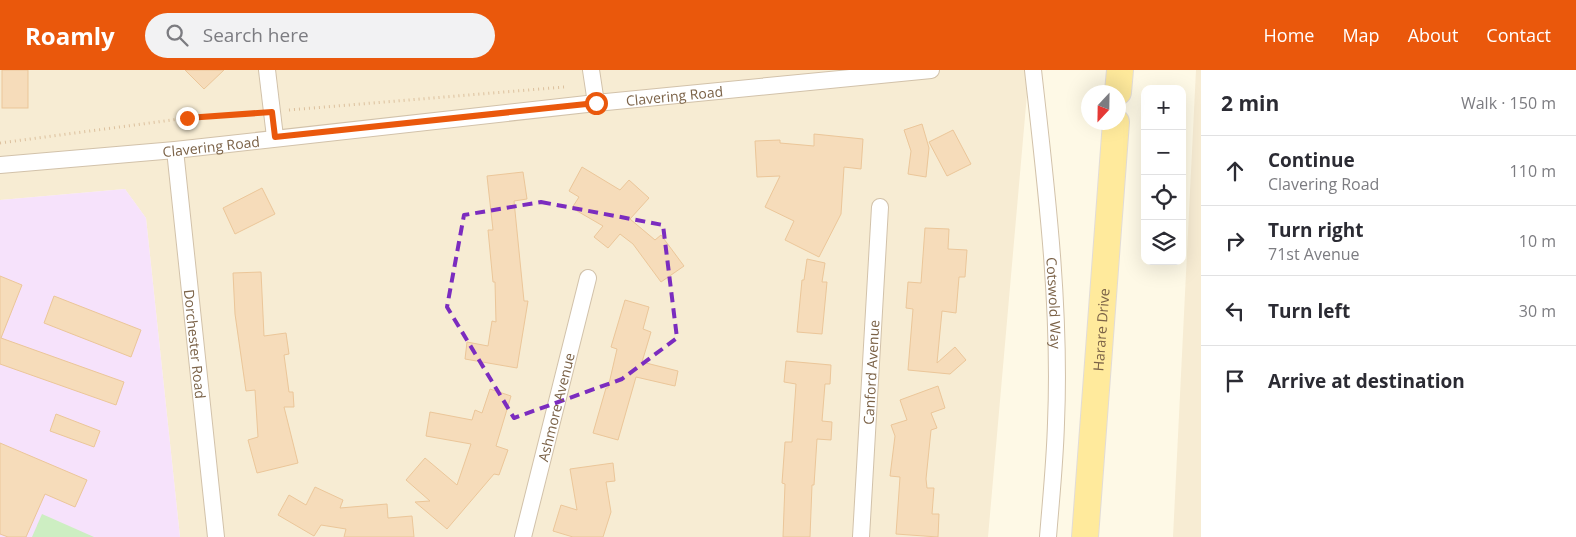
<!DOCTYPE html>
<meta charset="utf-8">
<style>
:root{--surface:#fff;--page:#f2f2f3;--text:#2b2b33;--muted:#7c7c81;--line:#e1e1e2;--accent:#ea580c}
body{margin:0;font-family:"Open Sans",sans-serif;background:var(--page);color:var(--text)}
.controls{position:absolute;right:15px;top:15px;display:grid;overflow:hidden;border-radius:10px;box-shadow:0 5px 20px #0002}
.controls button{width:45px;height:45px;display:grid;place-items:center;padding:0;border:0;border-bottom:1px solid var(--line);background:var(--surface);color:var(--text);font:25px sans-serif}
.compass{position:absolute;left:1081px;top:15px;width:45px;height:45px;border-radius:50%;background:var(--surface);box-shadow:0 5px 20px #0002;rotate:202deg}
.stop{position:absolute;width:15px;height:15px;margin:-11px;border:4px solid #ea580c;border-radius:50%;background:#fff}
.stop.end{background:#ea580c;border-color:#fff;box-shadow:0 1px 5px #0008}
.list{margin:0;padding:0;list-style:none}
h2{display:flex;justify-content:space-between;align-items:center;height:65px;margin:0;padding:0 20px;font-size:21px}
h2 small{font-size:16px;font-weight:400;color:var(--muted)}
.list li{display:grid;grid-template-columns:32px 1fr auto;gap:15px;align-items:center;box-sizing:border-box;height:70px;padding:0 20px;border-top:1px solid var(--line)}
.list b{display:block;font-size:19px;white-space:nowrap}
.list p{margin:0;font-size:16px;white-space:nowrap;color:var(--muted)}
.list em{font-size:16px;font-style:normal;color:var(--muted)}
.icon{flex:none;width:28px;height:28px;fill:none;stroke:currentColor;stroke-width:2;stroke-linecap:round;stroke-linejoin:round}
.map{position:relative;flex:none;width:1201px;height:467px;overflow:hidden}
header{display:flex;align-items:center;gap:30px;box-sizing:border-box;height:70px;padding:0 25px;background:var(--accent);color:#fff}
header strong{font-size:24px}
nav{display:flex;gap:28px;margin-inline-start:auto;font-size:18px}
.search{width:350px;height:45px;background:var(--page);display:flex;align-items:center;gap:12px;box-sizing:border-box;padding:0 18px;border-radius:28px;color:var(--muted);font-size:19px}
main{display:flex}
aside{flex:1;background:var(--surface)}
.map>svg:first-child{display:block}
.residential{fill:#f7ecd3}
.education{fill:#f6e2fb}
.green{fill:#cdeec2}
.building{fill:#f6dcba;stroke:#ebc699}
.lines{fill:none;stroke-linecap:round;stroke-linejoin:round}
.street-casing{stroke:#d2c2aa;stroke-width:18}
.primary-casing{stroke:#e2dcd7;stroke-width:28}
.path{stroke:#dcc09d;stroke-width:3;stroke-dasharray:1 4;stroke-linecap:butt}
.street{stroke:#fff;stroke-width:16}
.primary{stroke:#ffea9c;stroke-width:26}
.route{stroke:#ea580c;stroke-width:6}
.marked{fill:none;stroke:#7b2cbf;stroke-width:4;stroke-dasharray:10 6;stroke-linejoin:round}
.labels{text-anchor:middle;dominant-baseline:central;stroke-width:4;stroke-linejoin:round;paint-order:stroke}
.street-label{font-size:14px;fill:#7b6247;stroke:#fffbee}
</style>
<header>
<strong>Roamly</strong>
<div class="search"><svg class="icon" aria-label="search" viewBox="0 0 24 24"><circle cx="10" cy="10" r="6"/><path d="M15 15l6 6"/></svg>Search here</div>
<nav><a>Home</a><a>Map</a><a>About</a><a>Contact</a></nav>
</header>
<main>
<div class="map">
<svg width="1201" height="467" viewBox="0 0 1201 467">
<rect width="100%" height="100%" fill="#fef9e6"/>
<g class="residential">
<polygon points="0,0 1026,0 1027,24 988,467 180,467 146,148 125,119 0,130"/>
<polygon points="1196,0 1201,0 1201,467 1173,467"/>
</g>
<polygon class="education" points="125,119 146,148 180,467 0,467 0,130"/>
<polygon class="green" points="42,444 94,467 32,467"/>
<g class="building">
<rect x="2" y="0" width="26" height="38"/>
<polygon points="185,0 224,0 204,19"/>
<polygon points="922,54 929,78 926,107 908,104 911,81 904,60"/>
<polygon points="953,60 971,94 947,106 929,72"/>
<polygon points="814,64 863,69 861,99 844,97 841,144 819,187 785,170 794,151 765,137 780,106 757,107 755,71 780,70 780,73 814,76"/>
<polygon points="582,97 620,120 629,110 649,128 630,149 655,170 661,165 684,196 661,212 633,174 620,164 608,178 594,167 603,156 572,138 579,127 569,121"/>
<polygon points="523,102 527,129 514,131 524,231 528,231 517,298 465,289 467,272 488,276 492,251 496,252 495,212 493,212 488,160 493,160 487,106"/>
<polygon points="262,118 275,144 235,164 223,138"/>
<polygon points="925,158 949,159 948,179 967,180 965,207 959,207 956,243 942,241 937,293 955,277 966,290 950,304 908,300 913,239 906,238 908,212 921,213"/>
<polygon points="807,189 825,193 822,212 827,212 822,264 797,262 802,210 804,210"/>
<polygon points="261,202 264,266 286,263 289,284 284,285 289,322 293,322 294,337 284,337 298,393 257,403 248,370 258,367 255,320 246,321 235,244 233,203"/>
<polygon points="0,206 22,215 1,268 124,312 116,335 0,294"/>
<polygon points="54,226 141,260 131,287 44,253"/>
<polygon points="625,230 649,237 643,259 651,262 642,292 678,301 675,316 636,307 618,370 593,363 606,318 608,318 617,279 611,277"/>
<polygon points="786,291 831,295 830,314 825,314 822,351 832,352 831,370 817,369 814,415 812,415 810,467 783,467 785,414 782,413 785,372 792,372 796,314 784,312"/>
<polygon points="938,316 945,338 931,343 937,358 931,360 926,409 927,418 934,418 932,444 939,444 938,467 896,464 900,407 890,406 895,366 891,355 907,350 900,330"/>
<polygon points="490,319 511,326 496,376 508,380 499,405 494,404 447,459 415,432 430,431 406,410 425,388 457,415 471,374 426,366 430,342 472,350 475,340 482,343"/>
<polygon points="56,344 100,361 94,377 50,361"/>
<polygon points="0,373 87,410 75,437 45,424 26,467 8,467 0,464"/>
<polygon points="613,393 615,411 606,412 611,442 603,467 573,467 553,461 561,435 577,440 570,399"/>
<polygon points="315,417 343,430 340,438 387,434 388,448 412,446 414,467 344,467 346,459 321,455 314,466 278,445 289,425 306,435"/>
</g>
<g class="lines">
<defs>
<g id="street">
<polyline points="267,0 275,67"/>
<polyline points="591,0 596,33"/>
<path id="s1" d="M1033,0C1046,116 1061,236 1056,353C1055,391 1051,429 1048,467"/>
<path id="s2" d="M175,80L216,467"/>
<path id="s3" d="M0,95L175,80L596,33L931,0"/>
<path id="s4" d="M523,467L588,208"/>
<path id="s5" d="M861,467L880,137"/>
</g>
<g id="primary">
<polyline points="1118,22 1120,0"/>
<path id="s6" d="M1085,467L1116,52"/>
</g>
</defs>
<use href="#street" class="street-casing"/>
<use href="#primary" class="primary-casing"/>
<g class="path">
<polyline points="289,40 564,17"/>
<polyline points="0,73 187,48 255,43"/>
</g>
<use href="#street" class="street"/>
<use href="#primary" class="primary"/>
</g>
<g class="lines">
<polyline class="route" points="187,48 272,42 275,67 596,33"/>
</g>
<path class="marked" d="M541,132L663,155L677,268L622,309L514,348L447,237L464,145Z"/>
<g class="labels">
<g class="street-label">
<text stroke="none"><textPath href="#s3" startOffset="678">Clavering Road</textPath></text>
<text stroke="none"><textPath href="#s3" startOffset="212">Clavering Road</textPath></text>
<text stroke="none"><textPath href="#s1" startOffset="234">Cotswold Way</textPath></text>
<text stroke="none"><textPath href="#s6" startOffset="208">Harare Drive</textPath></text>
<text stroke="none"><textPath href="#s2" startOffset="195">Dorchester Road</textPath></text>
<text stroke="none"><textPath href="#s5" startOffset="165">Canford Avenue</textPath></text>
<text stroke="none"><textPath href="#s4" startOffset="134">Ashmore Avenue</textPath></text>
</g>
</g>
</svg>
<div class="controls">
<button>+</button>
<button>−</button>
<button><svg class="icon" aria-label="locate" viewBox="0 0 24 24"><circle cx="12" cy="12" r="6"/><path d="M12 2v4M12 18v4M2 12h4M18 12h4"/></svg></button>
<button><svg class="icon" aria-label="layers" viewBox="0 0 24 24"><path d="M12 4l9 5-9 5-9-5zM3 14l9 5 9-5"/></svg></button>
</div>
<svg class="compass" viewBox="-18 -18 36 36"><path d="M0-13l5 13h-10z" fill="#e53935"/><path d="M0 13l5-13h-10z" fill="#7c7c81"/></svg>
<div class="stop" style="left:596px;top:33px"></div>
<div class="stop end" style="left:187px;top:48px"></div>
</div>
<aside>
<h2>2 min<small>Walk · 150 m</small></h2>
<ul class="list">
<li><svg class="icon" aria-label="ahead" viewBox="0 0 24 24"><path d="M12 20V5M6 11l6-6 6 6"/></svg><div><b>Continue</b><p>Clavering Road</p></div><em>110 m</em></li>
<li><svg class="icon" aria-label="right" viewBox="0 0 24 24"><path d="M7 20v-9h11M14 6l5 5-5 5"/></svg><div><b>Turn right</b><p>71st Avenue</p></div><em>10 m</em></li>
<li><svg class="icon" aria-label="left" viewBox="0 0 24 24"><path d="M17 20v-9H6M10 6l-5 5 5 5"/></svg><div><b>Turn left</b></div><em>30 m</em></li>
<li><svg class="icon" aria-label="arrive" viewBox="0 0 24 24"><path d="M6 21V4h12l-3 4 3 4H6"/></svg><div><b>Arrive at destination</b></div></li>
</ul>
</aside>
</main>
